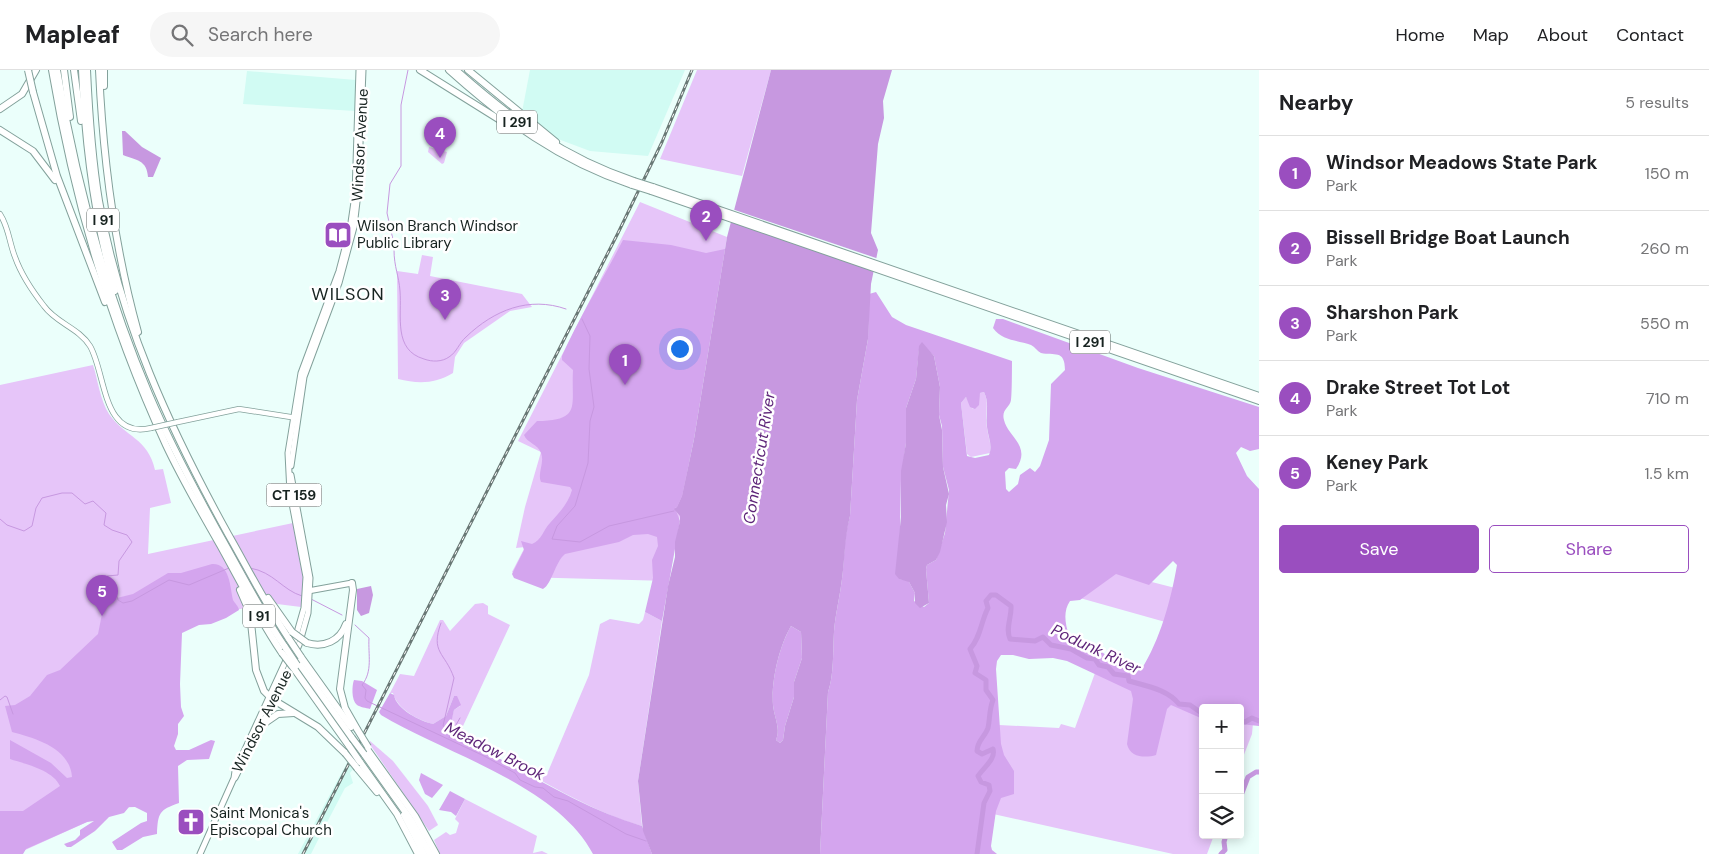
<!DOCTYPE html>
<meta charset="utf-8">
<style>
:root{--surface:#fff;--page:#f6f6f6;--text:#202124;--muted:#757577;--line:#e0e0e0;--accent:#9a4ebf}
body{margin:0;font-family:"DM Sans",sans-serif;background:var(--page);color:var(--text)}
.controls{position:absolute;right:15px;bottom:15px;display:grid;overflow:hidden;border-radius:5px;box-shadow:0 2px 12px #0003}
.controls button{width:45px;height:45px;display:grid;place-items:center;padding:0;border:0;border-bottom:1px solid var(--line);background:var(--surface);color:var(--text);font:25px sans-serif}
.you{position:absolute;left:679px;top:278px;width:18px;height:18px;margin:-12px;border:4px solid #fff;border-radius:50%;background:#1a73e8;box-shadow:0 0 0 8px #1a73e833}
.badge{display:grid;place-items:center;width:32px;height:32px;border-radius:50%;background:var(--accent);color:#fff;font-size:16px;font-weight:700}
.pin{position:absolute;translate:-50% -41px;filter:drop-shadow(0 1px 2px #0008)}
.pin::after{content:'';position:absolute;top:26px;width:18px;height:15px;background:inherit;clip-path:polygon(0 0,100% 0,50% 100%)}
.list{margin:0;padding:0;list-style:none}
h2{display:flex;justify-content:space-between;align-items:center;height:65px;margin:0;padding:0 20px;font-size:21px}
h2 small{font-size:16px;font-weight:400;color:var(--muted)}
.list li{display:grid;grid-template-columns:32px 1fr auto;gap:15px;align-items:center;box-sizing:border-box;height:75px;padding:0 20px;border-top:1px solid var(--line)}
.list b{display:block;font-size:19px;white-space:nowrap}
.list p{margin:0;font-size:16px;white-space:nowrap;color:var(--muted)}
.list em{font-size:16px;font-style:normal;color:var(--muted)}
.actions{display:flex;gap:10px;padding:15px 20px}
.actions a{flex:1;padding:11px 0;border:1px solid var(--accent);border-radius:5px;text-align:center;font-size:18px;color:var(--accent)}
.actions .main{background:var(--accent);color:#fff}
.icon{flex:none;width:28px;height:28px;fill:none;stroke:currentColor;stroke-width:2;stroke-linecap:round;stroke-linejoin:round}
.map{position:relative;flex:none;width:1259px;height:784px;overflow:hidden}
header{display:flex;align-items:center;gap:30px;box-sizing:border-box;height:70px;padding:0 25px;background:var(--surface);border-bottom:1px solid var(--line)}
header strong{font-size:24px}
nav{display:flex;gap:28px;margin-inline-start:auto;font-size:18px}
.search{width:350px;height:45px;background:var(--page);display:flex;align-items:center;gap:12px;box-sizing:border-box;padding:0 18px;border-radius:28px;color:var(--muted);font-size:19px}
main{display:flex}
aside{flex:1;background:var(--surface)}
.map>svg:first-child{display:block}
.built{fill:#d1fbf3}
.green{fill:#e6c5f9}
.forest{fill:#d4a5ee;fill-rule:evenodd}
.water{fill:#c798e0;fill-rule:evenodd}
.pier{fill:#ebfffb}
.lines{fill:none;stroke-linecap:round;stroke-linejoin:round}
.stream{stroke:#c798e0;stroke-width:1}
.river{stroke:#c798e0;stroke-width:5}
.secondary-casing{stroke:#83a19b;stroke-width:6}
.primary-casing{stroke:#83a19b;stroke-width:7}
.highway-casing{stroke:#83a19b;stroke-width:8}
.secondary{stroke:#fff;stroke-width:4.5}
.primary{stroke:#fff;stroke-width:5}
.highway{stroke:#fff;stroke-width:6}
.rail-casing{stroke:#697875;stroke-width:3}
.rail{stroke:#fff;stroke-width:1;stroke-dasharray:4;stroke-linecap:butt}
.secondary-bridge-casing{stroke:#83a19b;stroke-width:6;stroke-linecap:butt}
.highway-bridge-casing{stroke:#83a19b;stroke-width:8;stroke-linecap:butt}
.secondary-bridge{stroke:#fff;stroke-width:4.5}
.highway-bridge{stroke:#fff;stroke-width:6}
.labels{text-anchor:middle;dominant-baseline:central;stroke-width:5;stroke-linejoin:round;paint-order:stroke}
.shield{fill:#fff;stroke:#5d6563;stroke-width:1}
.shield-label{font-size:14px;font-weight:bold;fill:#172320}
.street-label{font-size:15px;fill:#172320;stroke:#fff}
.poi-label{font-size:15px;fill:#172320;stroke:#fff;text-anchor:start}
.water-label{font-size:16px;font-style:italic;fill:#5e2579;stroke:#fff}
.quarter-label{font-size:18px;letter-spacing:1px;fill:#172320;stroke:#fff}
</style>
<header>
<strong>Mapleaf</strong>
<div class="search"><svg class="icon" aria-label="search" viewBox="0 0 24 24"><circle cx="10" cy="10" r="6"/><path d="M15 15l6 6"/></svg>Search here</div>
<nav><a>Home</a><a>Map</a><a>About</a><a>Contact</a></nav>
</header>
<main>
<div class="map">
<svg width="1259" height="784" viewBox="0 0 1259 784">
<rect width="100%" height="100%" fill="#ebfffb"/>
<g class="built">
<polygon points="530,0 685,0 648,86 590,81 558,69 522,42"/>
<polygon points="247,1 356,10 355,41 243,34"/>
<polygon points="348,691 354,698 350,703 353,713 345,718 323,760 325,762 320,766 311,784 298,784"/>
</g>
<g class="green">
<polygon points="697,0 771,0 742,106 660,89"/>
<polygon points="429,77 447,82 444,93 442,94 428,82"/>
<polygon points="640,132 727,167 669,511 521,507 512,502 525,477 516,478 525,437 541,382 518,371"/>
<path d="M422,185L433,187L430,206L522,224L532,237L510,241L464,273L455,287L453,303C435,314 418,314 398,309L397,201L418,204Z"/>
<path d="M93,295C98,310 100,330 109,344C125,367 148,368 155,400L163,399L171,433L150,438L148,484L293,453L304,513L302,535L301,537L269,533L167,554L151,736L118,738L23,781L0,784V315Z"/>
<path d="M984,322C990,334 984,345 987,358C988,367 992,374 990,383L971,387L967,384L961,333L966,327L973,339L980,323Z"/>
<polygon points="1101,499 1187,521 1176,555 1055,521"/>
<path d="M483,533L488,536V544L510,555L463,656V664L472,672L448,661L454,640L460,636L454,626L446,646L433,654C418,650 397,639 393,623H390L400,604L414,606L440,550H443L450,561L475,534Z"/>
<path d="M645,542L662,551L638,711L642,756C606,746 573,728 540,710L547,704L589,605L600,554L610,549L639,554L643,550Z"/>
<polygon points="1099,592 1203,640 1203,765 1214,765 1207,784 1173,784 984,742 820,784 980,654 1059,658 1061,654 1075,658"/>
<polygon points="1240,650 1253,653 1252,664 1240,695"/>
<polygon points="370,671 393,691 428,736 438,755 429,761 369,673"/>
<polygon points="465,729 537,766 533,783 542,781 548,784 440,784 434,770 446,762 450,765 456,763 459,753 455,749"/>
</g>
<g class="forest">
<path d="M623,170L671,175L706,183L725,179L694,369L682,426L677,437L675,438L680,451L662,551L645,542L653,508L652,490L658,476L657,467L648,464L633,465L619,472L565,484C555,492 552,514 543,519L514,508L512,504L524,480L521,471L532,474C542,470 543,460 550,453C559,443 568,434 572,420L570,417L541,412C537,403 545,393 541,383C538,374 527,373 524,365L537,351C582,350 571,337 573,300L562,290V286C580,246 603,209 623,170Z"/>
<path d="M876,222L892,247L906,255L1012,291C1012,295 1012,326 1011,330C1010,338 1001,339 1004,350C1008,367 1032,376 1016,399L1009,398L1005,402L1006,419L1009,422L1018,414L1020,405L1030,398L1035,402L1040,396L1049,370L1051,314L1065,300C1065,279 1054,286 1041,283C1037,281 1035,277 1031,275C1018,270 1002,271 993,258L996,249H1003L1138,298L1259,337V379L1250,381L1241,377L1236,383L1247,406L1259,419V656L1240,654V638H1203V649L1171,635L1167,639L1156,685C1146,688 1130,688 1127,674L1133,629L1131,621L1067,591L1053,588L1029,589L1013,585H1001L997,591L996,599L1001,674L1004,685L1014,701V724L1001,728L996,741L991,776L992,780L997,784H820L828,622C834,607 833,579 834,562C835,547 839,530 841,516C845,493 843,468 850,446L857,330L868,269L869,224ZM919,280L931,283L934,286L940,317L939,345L942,356L943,397L949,420L945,463L936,490L927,495L926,499L929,533L924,537L914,531L915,523L908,510L899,509L901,409L906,373V338L916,309ZM984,322C990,334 985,345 987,357C988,367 993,375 989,385L975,388L967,386L961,333L966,327L970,337L975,339L979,335L980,323ZM1173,491L1177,495C1171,530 1160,570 1141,600C1121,603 1106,583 1091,574C1084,570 1076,570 1069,565C1065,554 1063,541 1070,531L1080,530L1116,504L1149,515Z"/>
<path d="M212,494C230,493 230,517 233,530C235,534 238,535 239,540L226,548L211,554L199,555L182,563L180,614L181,637L184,646L178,654V664L174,676L176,680H189L211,670L215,671L209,689L187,690L178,696L179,733C159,740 158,743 157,764L143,767L122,780H117L112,772L141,753L147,751V743L135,737H129L124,743L109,747L95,761L71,777H67L64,774L75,770L80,765V760L94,751L87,752L26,779L23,784H0V741H23L60,716C53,700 25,694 10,689V670L51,693L67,708L72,707C70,678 35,668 12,662L5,636L15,635L30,626L47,605L60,600L98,564L104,534L113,529L133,524L168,503H181Z"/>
<path d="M791,556L801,562L802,588L794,612V627L785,656L783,670L780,673L776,670C781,658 774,647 773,635C771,611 779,577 791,556Z"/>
<path d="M354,610L362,611L377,620L370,639C366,638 360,637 357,635C351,630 352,615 354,610Z"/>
<path d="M390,623L394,625C396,639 420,651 433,654L446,646L454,626H457L461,635L454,640L449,662C513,693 574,736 642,756L652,784H593C557,715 446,684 381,645L379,642Z"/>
<polygon points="421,703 443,715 432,728 425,724 419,710"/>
<polygon points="450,721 465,729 456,746 451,742 439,740"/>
</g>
<g class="water">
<path d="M771,0H892L883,31L884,48L878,74L871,163L878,180L871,214L868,269L857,330L850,446C844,469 845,493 841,516C839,530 835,547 834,562C833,579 834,607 828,622L820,784H652L643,761L638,711L668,516L675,487V472L680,451V446L674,439L677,437L682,426L694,369L727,167ZM791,556L801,562L802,588L794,612V627L785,656L783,670L780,673L776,670C781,658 774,647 773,635C771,611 779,577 791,556Z"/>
<path d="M122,61H125L142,77L161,88L153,107H148C147,90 136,90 123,85Z"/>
<polygon points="922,272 934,286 940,317 939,345 942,360 943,397 949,424 946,435 947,452 940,482 936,490 927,495 926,499 929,533 920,538 915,533 915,523 909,512 899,509 895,504 901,447 901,401 906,373 906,338 916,309 919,276"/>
<polygon points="371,516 373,525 369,543 361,546 357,540 357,519"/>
</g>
<polygon class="pier" points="732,139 879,189 878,196 729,150"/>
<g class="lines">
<g class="stream">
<polyline points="394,174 387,143 390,114 401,96 401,35 408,0"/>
<path d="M394,180C394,197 399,206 400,221C402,246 393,280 424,289C432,292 442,292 449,287C457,282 459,273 466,267C494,240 529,226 566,239"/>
<polyline points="582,249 590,266 589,299 594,337 590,351 588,393 575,436 557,456 552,469 580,472 609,456 674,441"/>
<polyline points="0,449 7,455 24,461 32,456 36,438 42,428 62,423 72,423 85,434 93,431 106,443 104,455 112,460 127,465 132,472 119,491 118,505 107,506 104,511 106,517 115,520 118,530 123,533 132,531 169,510 189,515 229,498"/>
<path d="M250,498C274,502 282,520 302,526"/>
<polyline points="311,529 342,545"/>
<path d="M441,553C430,583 445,582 454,608L443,656L453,660L449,668"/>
<path d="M355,555L369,568C368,585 373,601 362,615L366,620L365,628L367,631L484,686L515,703L520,710L535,717L543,718L554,727L568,731L626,764L646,771"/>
<polyline points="0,630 5,626 7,627 13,644"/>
<polyline points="453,660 460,648"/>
</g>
<g class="river">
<polyline points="1240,650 1245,652 1252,648 1259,651"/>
<polyline points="1240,728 1248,707 1256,702 1259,702"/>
<path d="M977,784L984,733L990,721L989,715L981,712L978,706C984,697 996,689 993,679L982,684L977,681C977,671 985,667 988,658C990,649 989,640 993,630L986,620V610L975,603L977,596L970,579C981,567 981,551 988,538L986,531L991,525H996L1011,536C1012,547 1005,558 1010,569L1035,571L1043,567L1051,575L1071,579L1087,588L1095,589L1099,595L1108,597L1114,604L1128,606L1129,611C1146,616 1167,619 1179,634L1190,635L1203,644"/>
<polyline points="1221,784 1225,780 1224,772 1226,765"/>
</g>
<defs>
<g id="secondary">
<path d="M0,144C9,158 9,172 15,187C21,204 33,222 44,236C56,253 79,258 90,276C106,303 102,370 151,358"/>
<polyline points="178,352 239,339 297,348"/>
</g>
<g id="primary">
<polyline points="291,396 304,307 339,213 354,157 358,123 363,0"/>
<polyline points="308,521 352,513"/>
<polyline points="235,708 278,622 299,575 308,543 310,508 291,405"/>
<polyline points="200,784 234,708 235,701 294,573 304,538 306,507 290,423 288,383 301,303 339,201 350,159 355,125 359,0"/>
</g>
<g id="highway">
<path d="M52,0C74,129 111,256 166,375C182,409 201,442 220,475C240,511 259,549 282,583"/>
<path d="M57,0C76,111 105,220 149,324C171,376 198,426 226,476C245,510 263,545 285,577"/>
<polyline points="64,0 70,47"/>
<polyline points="74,0 81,51"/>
<path d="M82,0C85,75 94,148 115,221"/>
<path d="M87,0C89,44 92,88 99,131C120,251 170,359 228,464C248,499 266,535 289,569"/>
<path d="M99,0C103,89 114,176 138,262"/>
<polyline points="420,0 508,55"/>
<path d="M449,0C506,51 558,90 632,115"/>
<path d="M456,0C510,48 564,88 634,111"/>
<polyline points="468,0 556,72"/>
<polyline points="104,16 104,0"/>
<polyline points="33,22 57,106 105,232"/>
<polyline points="0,39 22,24 36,0"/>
<polyline points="0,60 33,81 55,110"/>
<polyline points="653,117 1259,326"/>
<polyline points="651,121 1259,331"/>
<polyline points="352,513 353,520 340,619 345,638 357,659"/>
<polyline points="240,520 250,543 256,600 264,621 272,629 318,657 345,683"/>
<polyline points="268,528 292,562"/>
<path d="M307,573C324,578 340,571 346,554"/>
<polyline points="301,587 351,657"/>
<polyline points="298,592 352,668"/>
<polyline points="295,600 349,676"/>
<polyline points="262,655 278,644 294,643"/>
<polyline points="367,679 415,746 436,784"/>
<polyline points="364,684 411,750 430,784"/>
<polyline points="360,692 397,744 418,784"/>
<polyline points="357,698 377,722"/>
<polyline points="404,745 424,784"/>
</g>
</defs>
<use href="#secondary" class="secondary-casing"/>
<use href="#primary" class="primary-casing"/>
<use href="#highway" class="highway-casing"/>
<use href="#secondary" class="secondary"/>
<use href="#primary" class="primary"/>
<use href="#highway" class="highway"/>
<defs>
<polyline id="rail" points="303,784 618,163 662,72 692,0"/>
</defs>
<use href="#rail" class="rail-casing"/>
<use href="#rail" class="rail"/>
<defs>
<polyline id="secondary-bridge" points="151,358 178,352"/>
<g id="highway-bridge">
<polyline points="28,0 33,22"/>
<polyline points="634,111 653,117"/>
<polyline points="632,115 651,121"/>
<polyline points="292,562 307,573"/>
<polyline points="289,569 301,587"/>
<polyline points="285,577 297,595"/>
<polyline points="282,583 295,600"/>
<polyline points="357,659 368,677"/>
<polyline points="352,668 364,684"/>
<polyline points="349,676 360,692"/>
<polyline points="345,683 357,698"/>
</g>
</defs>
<use href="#secondary-bridge" class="secondary-bridge-casing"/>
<use href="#highway-bridge" class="highway-bridge-casing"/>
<use href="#secondary-bridge" class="secondary-bridge"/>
<use href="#highway-bridge" class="highway-bridge"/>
</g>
<defs>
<symbol id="library-square" viewBox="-11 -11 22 22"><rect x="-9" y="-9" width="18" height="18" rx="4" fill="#9a4ebf" stroke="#fff"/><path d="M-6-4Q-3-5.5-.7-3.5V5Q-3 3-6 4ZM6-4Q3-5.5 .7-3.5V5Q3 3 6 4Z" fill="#fff"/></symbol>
<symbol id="church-square" viewBox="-11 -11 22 22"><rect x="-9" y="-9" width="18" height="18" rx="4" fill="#9a4ebf" stroke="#fff"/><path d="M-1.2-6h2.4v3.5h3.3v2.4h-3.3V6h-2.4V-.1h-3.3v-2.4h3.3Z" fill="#fff"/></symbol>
</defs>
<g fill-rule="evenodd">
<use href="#library-square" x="322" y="149" width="32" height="32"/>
<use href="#church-square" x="175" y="736" width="32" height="32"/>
</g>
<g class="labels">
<g class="shield">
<rect x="497" y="40.5" width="40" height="23" rx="4"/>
<rect x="87" y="138.5" width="32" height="23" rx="4"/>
<rect x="1070" y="260.5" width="40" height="23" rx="4"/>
<rect x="266.5" y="413.5" width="55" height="23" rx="4"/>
<rect x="243" y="534.5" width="32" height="23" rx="4"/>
</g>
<g class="shield-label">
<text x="517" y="52">I 291</text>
<text x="103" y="150">I 91</text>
<text x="1090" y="272">I 291</text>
<text x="294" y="425">CT 159</text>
<text x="259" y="546">I 91</text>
</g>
<g class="street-label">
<text transform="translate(360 75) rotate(-87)">Windsor Avenue</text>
<text transform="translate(262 651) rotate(-63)">Windsor Avenue</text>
</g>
<g class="poi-label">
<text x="357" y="156">Wilson Branch Windsor<tspan x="357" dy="17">Public Library</tspan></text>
<text x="210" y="743">Saint Monica's<tspan x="210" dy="17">Episcopal Church</tspan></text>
</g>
<g class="water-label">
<text transform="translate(759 388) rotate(-81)">Connecticut River</text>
<text transform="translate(1096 579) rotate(25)">Podunk River</text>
<text transform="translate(495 681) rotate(27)">Meadow Brook</text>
</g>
<g class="quarter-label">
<text x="348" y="224">WILSON</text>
</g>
</g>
</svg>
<div class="controls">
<button>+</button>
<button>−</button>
<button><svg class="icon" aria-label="layers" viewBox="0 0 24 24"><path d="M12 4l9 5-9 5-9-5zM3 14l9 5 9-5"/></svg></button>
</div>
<div class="you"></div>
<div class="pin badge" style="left:625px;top:315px">1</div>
<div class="pin badge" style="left:706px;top:171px">2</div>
<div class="pin badge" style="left:445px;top:250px">3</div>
<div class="pin badge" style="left:440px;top:88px">4</div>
<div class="pin badge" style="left:102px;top:546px">5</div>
</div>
<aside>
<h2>Nearby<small>5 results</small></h2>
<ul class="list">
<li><span class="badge">1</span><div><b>Windsor Meadows State Park</b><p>Park</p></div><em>150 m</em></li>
<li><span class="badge">2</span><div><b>Bissell Bridge Boat Launch</b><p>Park</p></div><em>260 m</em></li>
<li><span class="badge">3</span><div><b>Sharshon Park</b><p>Park</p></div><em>550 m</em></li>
<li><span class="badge">4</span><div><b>Drake Street Tot Lot</b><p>Park</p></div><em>710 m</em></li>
<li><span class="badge">5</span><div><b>Keney Park</b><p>Park</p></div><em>1.5 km</em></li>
</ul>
<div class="actions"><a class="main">Save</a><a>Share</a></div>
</aside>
</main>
